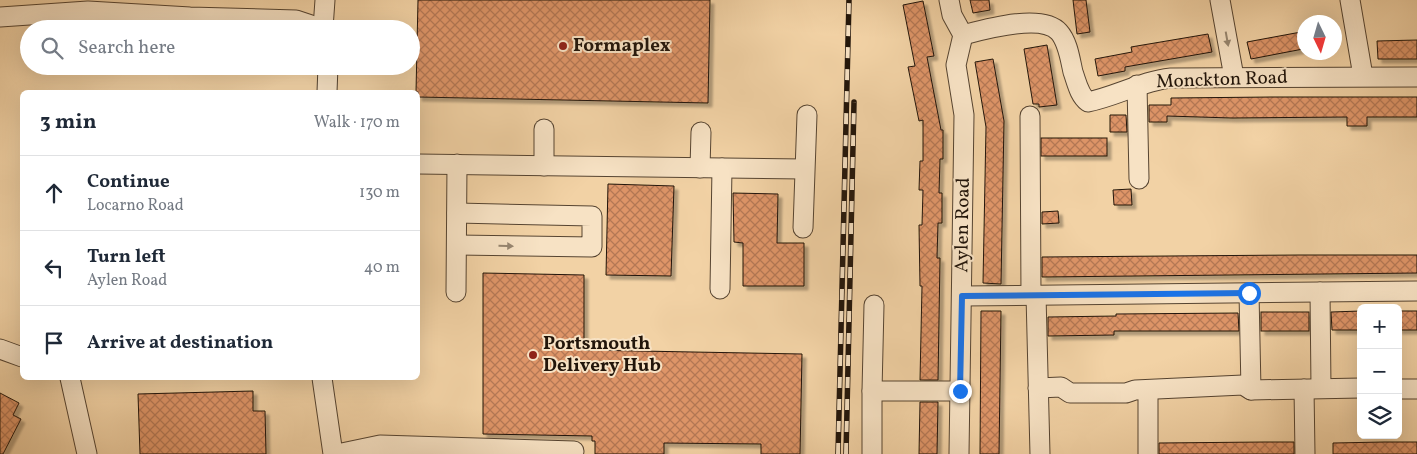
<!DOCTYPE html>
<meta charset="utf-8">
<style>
:root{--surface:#fff;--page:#f6f6f7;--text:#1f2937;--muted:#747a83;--line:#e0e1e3}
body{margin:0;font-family:Vollkorn,serif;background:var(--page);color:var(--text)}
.controls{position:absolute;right:15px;bottom:15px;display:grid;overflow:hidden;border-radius:8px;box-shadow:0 5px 20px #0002}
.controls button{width:45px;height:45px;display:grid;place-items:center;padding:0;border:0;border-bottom:1px solid var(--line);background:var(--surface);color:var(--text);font:25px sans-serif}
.compass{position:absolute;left:1297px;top:15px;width:45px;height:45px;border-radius:50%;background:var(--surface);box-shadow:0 5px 20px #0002;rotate:175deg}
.stop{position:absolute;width:15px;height:15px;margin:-11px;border:4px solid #1a73e8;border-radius:50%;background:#fff}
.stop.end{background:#1a73e8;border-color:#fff;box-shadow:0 1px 5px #0008}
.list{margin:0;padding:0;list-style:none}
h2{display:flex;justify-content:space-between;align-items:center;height:65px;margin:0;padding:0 20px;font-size:21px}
h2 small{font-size:16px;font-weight:400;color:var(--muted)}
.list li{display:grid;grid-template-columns:32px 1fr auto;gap:15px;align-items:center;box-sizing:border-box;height:75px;padding:0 20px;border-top:1px solid var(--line)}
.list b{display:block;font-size:19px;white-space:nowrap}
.list p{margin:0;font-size:16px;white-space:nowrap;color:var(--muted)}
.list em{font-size:16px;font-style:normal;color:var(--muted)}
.icon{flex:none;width:28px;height:28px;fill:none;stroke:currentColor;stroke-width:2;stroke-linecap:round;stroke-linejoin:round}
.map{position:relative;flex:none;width:1417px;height:454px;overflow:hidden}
.search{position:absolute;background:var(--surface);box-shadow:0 5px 20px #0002;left:20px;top:20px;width:400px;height:55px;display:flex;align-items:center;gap:12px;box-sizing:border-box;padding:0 18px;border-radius:28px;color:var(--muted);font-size:19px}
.panel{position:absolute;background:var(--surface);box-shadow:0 5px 20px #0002;left:20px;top:90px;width:400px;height:290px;border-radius:8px}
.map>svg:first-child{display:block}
.building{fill:url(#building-cross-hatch);stroke:#22150a;filter:url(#shadow)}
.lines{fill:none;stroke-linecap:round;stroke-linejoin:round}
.minor-casing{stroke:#564431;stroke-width:21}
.minor{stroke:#f7e2c4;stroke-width:19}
.rail-casing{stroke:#22150a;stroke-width:5.5}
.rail{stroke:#f7e2c4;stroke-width:4;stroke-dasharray:11;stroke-linecap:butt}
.oneway{fill:#978670}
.route{stroke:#1a73e8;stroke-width:6}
.poi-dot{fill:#8f2418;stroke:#f7e2c4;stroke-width:2}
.labels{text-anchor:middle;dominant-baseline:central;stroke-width:4;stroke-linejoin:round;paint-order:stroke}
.poi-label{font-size:19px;font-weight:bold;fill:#22150a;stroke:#f7e2c4;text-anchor:start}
.street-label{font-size:19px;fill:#22150a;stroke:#f7e2c4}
</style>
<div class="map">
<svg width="1417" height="454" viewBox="0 0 1417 454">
<defs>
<pattern id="building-cross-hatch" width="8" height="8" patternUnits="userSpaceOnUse" patternTransform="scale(1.25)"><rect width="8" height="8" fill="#de9568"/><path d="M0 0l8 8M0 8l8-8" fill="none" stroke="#b47854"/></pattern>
<filter id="shadow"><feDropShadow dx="4" dy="4" stdDeviation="1" flood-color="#0004"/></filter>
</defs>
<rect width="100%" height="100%" fill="#f2d2a5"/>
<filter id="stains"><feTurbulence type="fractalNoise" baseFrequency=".004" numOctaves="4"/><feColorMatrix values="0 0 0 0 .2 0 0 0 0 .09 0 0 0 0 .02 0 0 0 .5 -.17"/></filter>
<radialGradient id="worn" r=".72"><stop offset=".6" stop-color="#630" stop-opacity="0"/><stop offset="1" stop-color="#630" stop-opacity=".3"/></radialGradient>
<g class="building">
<polygon points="418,0 710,0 708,103 418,97 418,92 416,92"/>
<polygon points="970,0 989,0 990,10 973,13"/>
<polygon points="1073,0 1086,0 1090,32 1077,34"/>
<polygon points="923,1 934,56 927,57 941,130 943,130 943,159 940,159 939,193 942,193 942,223 938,223 937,258 940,258 938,380 920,380 922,286 920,286 919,225 922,225 923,190 919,190 920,161 923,161 923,120 919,121 908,67 915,66 903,5"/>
<polygon points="1301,32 1303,49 1251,59 1247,42"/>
<polygon points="1208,34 1212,52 1125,67 1125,71 1098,76 1095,59 1132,52 1131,47"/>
<polygon points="1417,40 1417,59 1378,59 1377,41"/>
<polygon points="1047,45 1057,105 1039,107 1039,104 1033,104 1024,49"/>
<polygon points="993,59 1004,121 1001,284 983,283 986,127 975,62"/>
<polygon points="1271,97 1417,97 1417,117 1367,117 1367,126 1347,126 1347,117 1232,118 1167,116 1167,122 1149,122 1149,105 1171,105 1171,98"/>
<polygon points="1110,115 1126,115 1127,132 1110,132"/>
<rect x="1041" y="138" width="66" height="18"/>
<polygon points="608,184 674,186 671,276 606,275"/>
<polygon points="1131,189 1132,205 1114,205 1113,190"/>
<polygon points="733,193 778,194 777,243 804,243 804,286 743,286 743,243 734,242"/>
<polygon points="1058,211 1059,223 1042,224 1042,212"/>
<polygon points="1299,255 1417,255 1417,273 1042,277 1042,257"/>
<polygon points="483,273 584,275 584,350 802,354 800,454 761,454 761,444 664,443 664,454 595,454 595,441 592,441 592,436 483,434"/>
<polygon points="981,311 1001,311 999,454 980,454"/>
<polygon points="1361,311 1361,330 1332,330 1331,312"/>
<rect x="1398" y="311" width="19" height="19"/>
<rect x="1261" y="312" width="48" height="19"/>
<polygon points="1238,313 1239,331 1114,331 1114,335 1048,336 1048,317 1116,316 1116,314"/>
<polygon points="253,391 253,411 265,411 266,454 140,454 138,394"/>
<polygon points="0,393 19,403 13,415 21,419 3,454 0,454"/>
<polygon points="920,402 938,402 937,454 919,454"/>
<polygon points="1264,442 1294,442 1294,454 1159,454 1159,443"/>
<polygon points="1384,442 1417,442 1417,454 1333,454 1333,443"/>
</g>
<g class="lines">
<defs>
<g id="minor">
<polyline points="949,0 952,15 963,35 956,65 964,115 959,454"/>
<polyline points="1220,0 1234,77"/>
<polyline points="1350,0 1363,76"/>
<polyline points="0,17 88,11 190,17 296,20 323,29"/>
<polyline points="323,28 325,0"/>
<path d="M963,35C986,29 1042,13 1059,32C1068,42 1070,59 1073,72C1077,83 1079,95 1088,102C1117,96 1142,81 1171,78L1417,77"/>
<polyline points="1137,85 1139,179"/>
<polyline points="327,92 328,66"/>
<polyline points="1030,116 1031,295"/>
<polyline points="418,164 804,169"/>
<polyline points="544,166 544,129"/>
<polyline points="700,168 701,132"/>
<polyline points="457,213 592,216 592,247 457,245"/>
<polyline points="803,228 807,115"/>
<polyline points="720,289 722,168"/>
<polyline points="456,292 457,164"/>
<polyline points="1320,292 1321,388"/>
<polyline points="1249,293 1251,390"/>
<polyline points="1036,295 1040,454"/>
<polyline points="963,296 1417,291"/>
<polyline points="0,349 22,357"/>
<polyline points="70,378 87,454"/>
<polyline points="322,378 333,454"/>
<polyline points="1038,388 1061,387 1070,393 1126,393 1135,390 1243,385 1251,390 1361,388"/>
<polyline points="1304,389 1305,454"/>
<polyline points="1400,389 1417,389"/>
<polyline points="1148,390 1148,454"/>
<polyline points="872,391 874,305"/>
<polyline points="337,454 380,445 574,451"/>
<polyline points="872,454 872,391 960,391"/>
</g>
</defs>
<use href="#minor" class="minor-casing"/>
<use href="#minor" class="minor"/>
<defs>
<g id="rail">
<polyline points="838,454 849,0"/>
<polyline points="846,454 854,102"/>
</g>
</defs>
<use href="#rail" class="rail-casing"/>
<use href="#rail" class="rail"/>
</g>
<defs><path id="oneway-solid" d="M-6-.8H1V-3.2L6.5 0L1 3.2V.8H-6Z" transform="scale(1.25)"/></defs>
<g class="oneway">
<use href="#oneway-solid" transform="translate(1227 39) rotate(80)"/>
<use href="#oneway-solid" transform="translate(506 246) rotate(1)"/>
</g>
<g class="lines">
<polyline class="route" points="960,391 962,296 1249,293"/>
</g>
<g class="poi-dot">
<circle cx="563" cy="46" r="5"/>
<circle cx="533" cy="355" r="5"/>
</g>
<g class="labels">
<g class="poi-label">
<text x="573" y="46">Formaplex</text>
<text x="543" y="344">Portsmouth<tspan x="543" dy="22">Delivery Hub</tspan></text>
</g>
<g class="street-label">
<text transform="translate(1222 80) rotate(-2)">Monckton Road</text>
<text transform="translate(963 225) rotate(-89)">Aylen Road</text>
</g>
</g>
<rect width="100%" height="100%" filter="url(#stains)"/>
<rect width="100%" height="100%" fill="url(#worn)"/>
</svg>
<div class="controls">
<button>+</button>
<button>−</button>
<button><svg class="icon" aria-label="layers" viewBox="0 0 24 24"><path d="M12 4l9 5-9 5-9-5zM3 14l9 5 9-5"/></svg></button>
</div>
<svg class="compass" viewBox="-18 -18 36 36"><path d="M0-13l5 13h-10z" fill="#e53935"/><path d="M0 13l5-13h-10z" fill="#747a83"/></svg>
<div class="stop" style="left:1249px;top:293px"></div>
<div class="stop end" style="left:960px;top:391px"></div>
<div class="search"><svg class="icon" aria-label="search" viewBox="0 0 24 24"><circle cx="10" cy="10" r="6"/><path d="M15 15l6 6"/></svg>Search here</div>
<section class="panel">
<h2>3 min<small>Walk · 170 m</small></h2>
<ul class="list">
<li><svg class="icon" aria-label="ahead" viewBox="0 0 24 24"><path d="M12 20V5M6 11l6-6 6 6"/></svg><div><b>Continue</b><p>Locarno Road</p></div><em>130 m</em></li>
<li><svg class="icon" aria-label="left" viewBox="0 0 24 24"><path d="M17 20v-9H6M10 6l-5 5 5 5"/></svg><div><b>Turn left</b><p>Aylen Road</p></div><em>40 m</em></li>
<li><svg class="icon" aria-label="arrive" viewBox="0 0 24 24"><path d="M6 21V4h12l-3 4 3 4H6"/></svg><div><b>Arrive at destination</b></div></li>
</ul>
</section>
</div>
